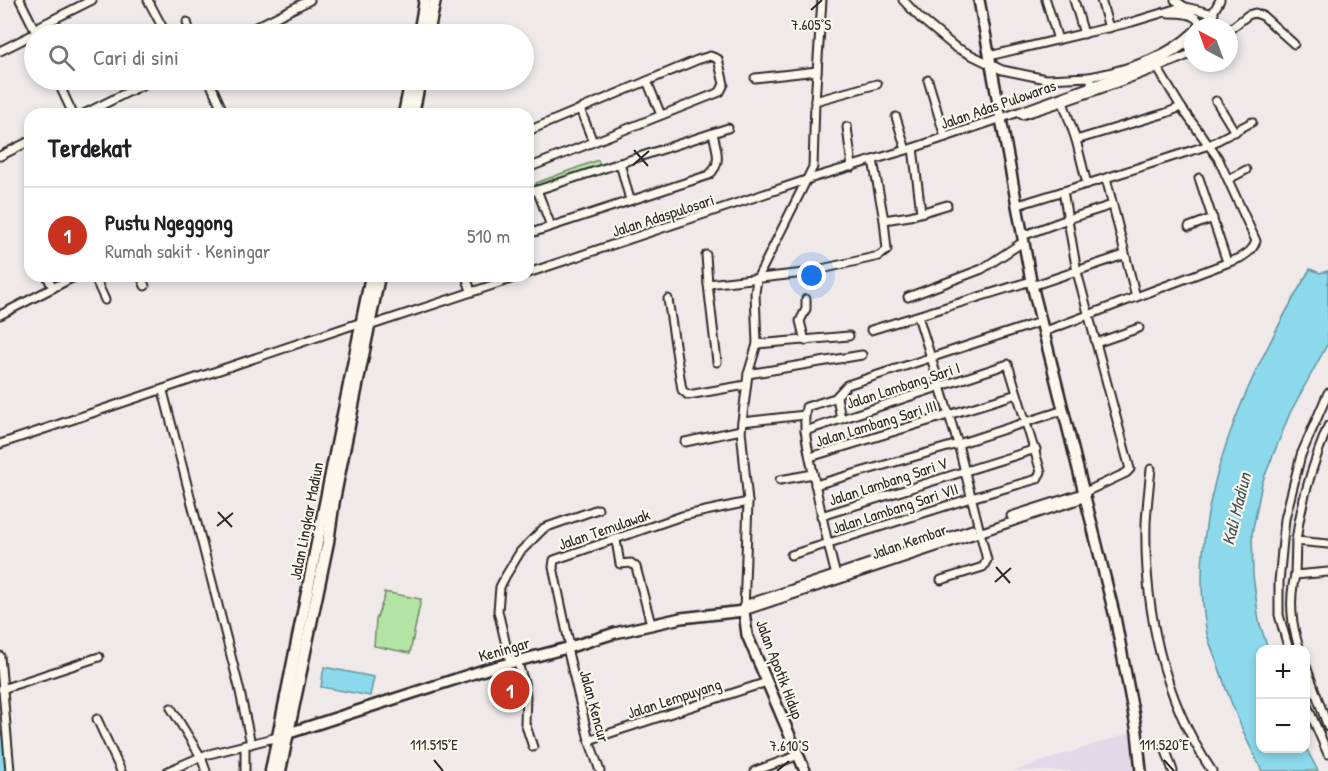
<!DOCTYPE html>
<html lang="id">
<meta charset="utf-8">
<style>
:root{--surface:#fff;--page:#f6f6f6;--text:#202124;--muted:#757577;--line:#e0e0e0;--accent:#c8321e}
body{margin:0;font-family:"Patrick Hand",sans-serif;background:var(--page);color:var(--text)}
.controls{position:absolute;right:18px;bottom:18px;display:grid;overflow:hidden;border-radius:12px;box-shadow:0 3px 9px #0003}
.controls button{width:54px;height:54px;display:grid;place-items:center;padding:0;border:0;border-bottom:2px solid var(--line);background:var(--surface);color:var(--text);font:30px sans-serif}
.compass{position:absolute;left:1184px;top:18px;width:54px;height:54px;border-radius:50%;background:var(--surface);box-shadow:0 3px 9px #0003;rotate:319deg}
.you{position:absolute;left:812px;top:276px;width:21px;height:21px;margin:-15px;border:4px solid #fff;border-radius:50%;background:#1a73e8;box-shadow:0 0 0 9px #1a73e833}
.badge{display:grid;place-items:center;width:39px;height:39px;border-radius:50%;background:var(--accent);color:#fff;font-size:20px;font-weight:700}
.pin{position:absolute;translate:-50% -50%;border:3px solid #fff;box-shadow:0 2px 6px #0006}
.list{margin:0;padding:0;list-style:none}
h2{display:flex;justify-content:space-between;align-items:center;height:78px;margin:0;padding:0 24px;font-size:26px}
h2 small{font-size:20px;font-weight:400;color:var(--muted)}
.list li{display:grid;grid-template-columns:39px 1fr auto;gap:18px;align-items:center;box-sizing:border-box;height:96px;padding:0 24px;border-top:2px solid var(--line)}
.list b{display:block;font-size:22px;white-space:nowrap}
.list p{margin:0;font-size:20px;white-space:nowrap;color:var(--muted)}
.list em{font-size:20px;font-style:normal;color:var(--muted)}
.icon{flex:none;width:33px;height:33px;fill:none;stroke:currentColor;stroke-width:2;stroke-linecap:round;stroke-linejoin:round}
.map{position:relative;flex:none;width:1328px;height:771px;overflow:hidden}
.search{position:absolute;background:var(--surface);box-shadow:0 3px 9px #0003;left:24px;top:24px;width:510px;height:66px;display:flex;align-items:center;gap:15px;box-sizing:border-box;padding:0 21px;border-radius:33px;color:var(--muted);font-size:22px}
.panel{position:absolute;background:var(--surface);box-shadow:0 3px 9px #0003;left:24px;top:108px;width:510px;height:174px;border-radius:18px}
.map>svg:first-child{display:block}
.built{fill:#e1d8e8}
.green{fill:#b4e4a3;stroke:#708867;stroke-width:1.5}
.water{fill:#8bd9ea;stroke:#65939e;stroke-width:1.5}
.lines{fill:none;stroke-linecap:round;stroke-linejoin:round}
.canal{stroke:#8bd9ea;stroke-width:7}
.minor-casing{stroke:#2b2b2b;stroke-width:11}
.tertiary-casing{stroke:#2b2b2b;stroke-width:14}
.secondary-casing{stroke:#2b2b2b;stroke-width:15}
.minor{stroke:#fbf7ec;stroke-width:7}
.tertiary{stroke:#fbf7ec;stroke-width:9}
.secondary{stroke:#fbf7ec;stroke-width:10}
.ticks{fill:none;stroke:#2b2b2b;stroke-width:2}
.labels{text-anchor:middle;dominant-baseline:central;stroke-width:4.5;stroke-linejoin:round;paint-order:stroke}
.street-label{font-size:16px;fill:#2b2b2b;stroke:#fbf7ec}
.water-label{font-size:18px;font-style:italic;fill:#43565b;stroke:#fbf7ec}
.ticks-label{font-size:15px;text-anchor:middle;fill:#2b2b2b;stroke:#fbf7ec;stroke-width:4.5;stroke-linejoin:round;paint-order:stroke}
</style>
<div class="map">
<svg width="1328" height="771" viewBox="0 0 1328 771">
<rect width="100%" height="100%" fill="#efe9ea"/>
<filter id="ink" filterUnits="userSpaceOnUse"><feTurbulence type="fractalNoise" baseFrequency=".0167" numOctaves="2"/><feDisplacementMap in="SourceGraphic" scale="12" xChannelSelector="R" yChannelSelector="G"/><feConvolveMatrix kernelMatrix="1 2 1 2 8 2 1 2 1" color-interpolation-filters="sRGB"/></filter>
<g filter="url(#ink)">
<polygon class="built" points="1132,732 1135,771 1014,771"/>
<g class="green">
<polygon points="598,160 601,167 538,188 536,183"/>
<polygon points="384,592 421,599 410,653 374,646 376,620 385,595"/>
</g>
<g class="water">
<path d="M1310,269L1320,273L1328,271V343L1290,413L1262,483L1252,534L1253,575L1259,621L1268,649L1260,650V748H1306L1318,771H1262C1244,736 1229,700 1217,662C1213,651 1207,639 1206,628C1185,503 1249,374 1310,269Z"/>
<polygon points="324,667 374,677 370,696 321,687"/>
</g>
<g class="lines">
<polyline class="canal" points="0,736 3,771"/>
<defs>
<g id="minor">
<polyline points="20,0 36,32"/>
<polyline points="148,0 166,34"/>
<polyline points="822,0 815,101 813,167 757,279 755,293 757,344 748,374 741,430 748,502 744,611 1084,498"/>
<polyline points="903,0 920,18 955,47 1002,70 1046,79 1090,77 1092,85"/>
<polyline points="1046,0 1058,40"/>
<polyline points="1074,0 1084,34"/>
<polyline points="1101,0 1109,28"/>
<polyline points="1175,0 1185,7"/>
<path d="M1169,13C1180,13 1195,13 1200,23L1198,27"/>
<polyline points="1205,27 1220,0"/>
<polyline points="34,29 92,0"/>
<polyline points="1229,30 1248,15 1255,13 1263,16 1294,44"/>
<polyline points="185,34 189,29 187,22"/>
<polyline points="242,34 310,0"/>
<polyline points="0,51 36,33"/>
<polyline points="989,56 1132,22 1175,9 1185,7 1214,14"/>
<path d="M1090,77C1126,70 1166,58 1193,32"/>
<polyline points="755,78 817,71"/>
<polyline points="57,80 73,114"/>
<polyline points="209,80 224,114"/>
<polyline points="928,80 945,137"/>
<polyline points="647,81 661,115"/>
<polyline points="1062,99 1076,140 1087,184"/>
<polyline points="815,101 877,84"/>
<polyline points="1216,101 1235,132"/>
<polyline points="580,109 593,142"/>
<polyline points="84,114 152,80"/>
<path d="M1022,115C1080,97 1137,77 1193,53"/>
<polyline points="896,117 906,150"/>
<polyline points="847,127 852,167"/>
<polyline points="528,131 697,60 710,56 718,59 724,84 720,92 528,168"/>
<polyline points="1076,140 1166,113 1181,107"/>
<polyline points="913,148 921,212"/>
<polyline points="0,156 30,141"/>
<polyline points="620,163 630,200"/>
<polyline points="1106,178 1209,145 1252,122"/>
<polyline points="1199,178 1227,262"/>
<polyline points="1229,179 1246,170"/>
<polyline points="537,190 551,226"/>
<polyline points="528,193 728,128"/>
<polyline points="1018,205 1106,178 1136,297"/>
<polyline points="884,220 910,216 947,205"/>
<polyline points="1189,227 1213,218"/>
<path d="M528,234L709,175C723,163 716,149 713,133"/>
<polyline points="1022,236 1068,219 1112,205"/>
<polyline points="706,255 708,284"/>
<polyline points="528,273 812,178 913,148 1002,118 1160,61 1193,39"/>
<polyline points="47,276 53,288"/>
<polyline points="94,276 105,300"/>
<polyline points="141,276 145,286"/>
<polyline points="466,276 471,291"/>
<polyline points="1032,286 1124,255"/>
<polyline points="908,297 982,269 1023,242"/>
<polyline points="668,299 682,390 688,395 746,385"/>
<polyline points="0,315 76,276"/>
<polyline points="918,316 958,444 987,560 983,567 941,580"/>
<polyline points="369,326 520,276"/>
<polyline points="871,330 1031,281"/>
<path d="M1043,332L1240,258C1248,253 1253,250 1256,241L1218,158L1181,107L1158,69"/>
<polyline points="805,341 800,321 806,309 806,299"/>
<polyline points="1096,343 1139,328"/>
<polyline points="757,344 849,336"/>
<polyline points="717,362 708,284 804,273 879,256 887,250 884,220 873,160"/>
<polyline points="748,374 862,355"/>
<polyline points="163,391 239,687 251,744"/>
<polyline points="837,397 841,419"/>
<polyline points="742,422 805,415"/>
<polyline points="685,442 741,430"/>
<polyline points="0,444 362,322"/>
<polyline points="810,457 1017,394"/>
<path d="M1151,469C1149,487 1147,505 1146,523C1144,610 1163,699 1212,771"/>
<polyline points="780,480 813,474"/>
<polyline points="815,485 958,444 1064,410"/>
<polyline points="821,516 1036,449"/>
<polyline points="1011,516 1083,493 1126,473 1130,469 1077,272 1063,191"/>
<polyline points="616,540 620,564 631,563 636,567 651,624"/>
<path d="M1296,541C1301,501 1313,463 1328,426"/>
<polyline points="1328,544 1296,541 1295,575 1328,572"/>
<polyline points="791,555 971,498 1037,479 1041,472 1008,364 805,431"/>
<path d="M1295,575C1289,600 1291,625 1300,650"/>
<path d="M837,579C827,543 820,508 813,473C809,452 802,429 806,407L835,398L847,385L1040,322"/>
<polyline points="744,605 972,529"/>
<polyline points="570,647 553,567 554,560 682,516 748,502"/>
<polyline points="567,648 589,740 600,771"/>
<polyline points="1289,650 1279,615 1279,582 1285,519 1301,455 1328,393"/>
<polyline points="0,656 10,771"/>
<polyline points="517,661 524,682 526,696 525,723 533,747"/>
<polyline points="510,662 498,611 500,587 505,577 520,552 544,528 598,509"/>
<polyline points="1306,666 1328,727"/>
<polyline points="2,689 99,657"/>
<polyline points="1306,703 1328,754"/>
<polyline points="171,708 201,757 206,771"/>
<polyline points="97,719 121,771"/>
<polyline points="589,740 767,682"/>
<polyline points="1164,745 1173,771"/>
<polyline points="245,746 245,771"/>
<polyline points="168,771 205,755 278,737"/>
<polyline points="755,771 799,755"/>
</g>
<g id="tertiary">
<polyline points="979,0 1031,281 1115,617 1137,732 1141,771"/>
<polyline points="283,735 487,669 567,648 615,633 681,618 744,611 747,635 805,771"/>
</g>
<g id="secondary">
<polyline points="419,34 425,0"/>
<polyline points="428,34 435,0"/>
<polyline points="404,114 411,80"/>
<polyline points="413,114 420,80"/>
<polyline points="271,771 371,276"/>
<polyline points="280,771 328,542 334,500 379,276"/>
</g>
</defs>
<use href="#minor" class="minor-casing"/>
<use href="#tertiary" class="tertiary-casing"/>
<use href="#secondary" class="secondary-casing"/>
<use href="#minor" class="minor"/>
<use href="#tertiary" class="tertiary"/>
<use href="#secondary" class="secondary"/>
</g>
</g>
<path class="ticks" d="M811,10L822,0M634,150L648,166M633,165L649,151M218,512L232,527M217,526L233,513M996,567L1010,583M995,582L1011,568M434,760L443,771M1164,760L1174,771M777,771L789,761"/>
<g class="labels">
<g class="street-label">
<text transform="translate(998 104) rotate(-19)">Jalan Adas Pulowaras</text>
<text transform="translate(663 215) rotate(-18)">Jalan Adaspulosari</text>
<text transform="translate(903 385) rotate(-18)">Jalan Lambang Sari I</text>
<text transform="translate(876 423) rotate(-17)">Jalan Lambang Sari III</text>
<text transform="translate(888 481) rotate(-18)">Jalan Lambang Sari V</text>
<text transform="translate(895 508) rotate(-18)">Jalan Lambang Sari VII</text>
<text transform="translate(306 521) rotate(-79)">Jalan Lingkar Madiun</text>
<text transform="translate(604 529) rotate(-19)">Jalan Temulawak</text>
<text transform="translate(909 541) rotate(-19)">Jalan Kembar</text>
<text transform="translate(504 649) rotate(-16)">Keningar</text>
<text transform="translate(780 669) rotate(69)">Jalan Apotik Hidup</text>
<text transform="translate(674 698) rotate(-18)">Jalan Lempuyang</text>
<text transform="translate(595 706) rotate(75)">Jalan Kencur</text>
</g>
<g class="water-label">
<text transform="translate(1236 509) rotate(-76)">Kali Madiun</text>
</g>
</g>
<g class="ticks-label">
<text x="811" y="30">7.605°S</text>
<text x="434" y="750">111.515°E</text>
<text x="1164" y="750">111.520°E</text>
<text x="789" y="751">7.610°S</text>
</g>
</svg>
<div class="controls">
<button>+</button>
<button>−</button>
</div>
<svg class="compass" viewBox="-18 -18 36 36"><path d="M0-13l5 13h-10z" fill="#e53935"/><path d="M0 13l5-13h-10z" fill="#757577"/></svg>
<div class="you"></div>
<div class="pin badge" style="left:510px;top:690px">1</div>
<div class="search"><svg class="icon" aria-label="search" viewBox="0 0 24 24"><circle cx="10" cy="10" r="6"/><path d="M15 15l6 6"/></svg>Cari di sini</div>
<section class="panel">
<h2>Terdekat<small></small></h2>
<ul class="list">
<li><span class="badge">1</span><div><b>Pustu Ngeggong</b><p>Rumah sakit · Keningar</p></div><em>510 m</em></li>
</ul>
</section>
</div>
